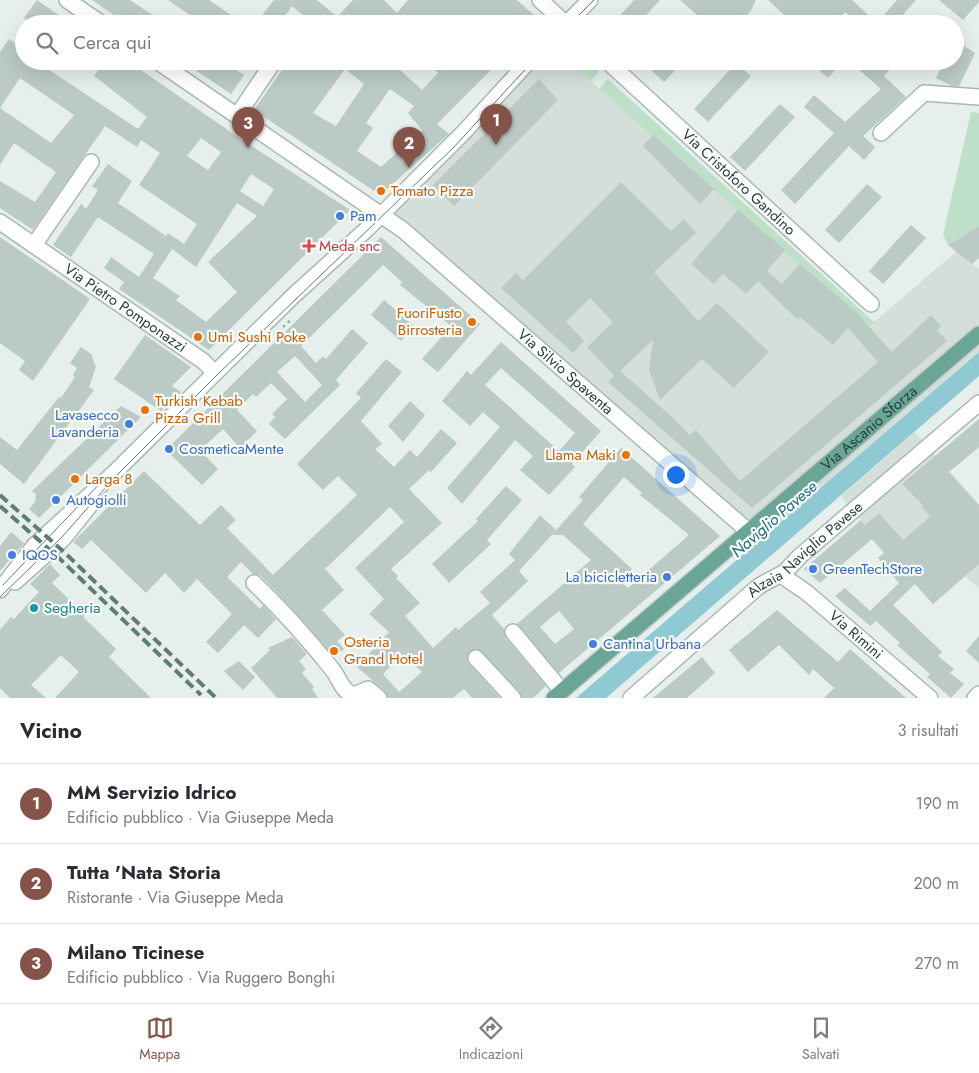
<!DOCTYPE html>
<html lang="it">
<meta charset="utf-8">
<style>
:root{--surface:#fff;--page:#f2f2f3;--text:#2b2b33;--muted:#7c7c81;--line:#e1e1e2;--accent:#855347}
body{margin:0;font-family:Jost,sans-serif;background:var(--page);color:var(--text)}
.you{position:absolute;left:675px;top:474px;width:18px;height:18px;margin:-12px;border:4px solid #fff;border-radius:50%;background:#1a73e8;box-shadow:0 0 0 8px #1a73e833}
.badge{display:grid;place-items:center;width:32px;height:32px;border-radius:50%;background:var(--accent);color:#fff;font-size:16px;font-weight:700}
.pin{position:absolute;translate:-50% -41px;filter:drop-shadow(0 1px 2px #0008)}
.pin::after{content:'';position:absolute;top:26px;width:18px;height:15px;background:inherit;clip-path:polygon(0 0,100% 0,50% 100%)}
.list{margin:0;padding:0;list-style:none}
h2{display:flex;justify-content:space-between;align-items:center;height:65px;margin:0;padding:0 20px;font-size:21px}
h2 small{font-size:16px;font-weight:400;color:var(--muted)}
.list li{display:grid;grid-template-columns:32px 1fr auto;gap:15px;align-items:center;box-sizing:border-box;height:80px;padding:0 20px;border-top:1px solid var(--line)}
.list b{display:block;font-size:19px;white-space:nowrap}
.list p{margin:0;font-size:16px;white-space:nowrap;color:var(--muted)}
.list em{font-size:16px;font-style:normal;color:var(--muted)}
.icon{flex:none;width:28px;height:28px;fill:none;stroke:currentColor;stroke-width:2;stroke-linecap:round;stroke-linejoin:round}
.map{position:relative;flex:none;width:979px;height:698px;overflow:hidden}
.search{position:absolute;background:var(--surface);box-shadow:0 5px 20px #0002;left:15px;right:15px;top:15px;height:55px;display:flex;align-items:center;gap:12px;box-sizing:border-box;padding:0 18px;border-radius:28px;color:var(--muted);font-size:19px}
.sheet{height:305px;background:var(--surface)}
nav{display:flex;justify-content:space-around;align-items:center;box-sizing:border-box;height:70px;border-top:1px solid var(--line);background:var(--surface);font-size:14px;color:var(--muted)}
nav a{display:grid;justify-items:center;gap:2px}
nav .on{color:var(--accent)}
.map>svg:first-child{display:block}
.built{fill:#d4dfda}
.green{fill:#bfe0c8}
.water{fill:#8ec9d4}
.building{fill:#bbcac4;fill-rule:evenodd}
.lines{fill:none;stroke-linecap:round;stroke-linejoin:round}
.minor-casing{stroke:#a8b8b2;stroke-width:18}
.major-casing{stroke:#c2cac8;stroke-width:18}
.path{stroke:#86b3a5;stroke-width:2.5;stroke-dasharray:2.5 4;stroke-linecap:butt}
.minor{stroke:#fff;stroke-width:15}
.major{stroke:#6aa596;stroke-width:15}
.tram{stroke:#5f7d75;stroke-width:1}
.rail{stroke:#5f7d75;stroke-width:4;stroke-dasharray:10 5;stroke-linecap:butt}
.food-dot{fill:#e8710a;stroke:#f7fbf9;stroke-width:2}
.shop-dot{fill:#3f7fe0;stroke:#f7fbf9;stroke-width:2}
.health-dot{fill:#e0444e;stroke:#f7fbf9;stroke-width:2}
.culture-dot{fill:#0f9aa8;stroke:#f7fbf9;stroke-width:2}
.labels{text-anchor:middle;dominant-baseline:central;stroke-width:4.5;stroke-linejoin:round;paint-order:stroke}
.street-label{font-size:15px;fill:#24423a;stroke:#f7fbf9}
.food-label{font-size:15px;fill:#c56008;stroke:#f7fbf9;text-anchor:start}
.shop-label{font-size:15px;fill:#366cbe;stroke:#f7fbf9;text-anchor:start}
.health-label{font-size:15px;fill:#be3a42;stroke:#f7fbf9;text-anchor:start}
.culture-label{font-size:15px;fill:#0d838f;stroke:#f7fbf9;text-anchor:start}
.water-label{font-size:16px;font-style:italic;fill:#1c6f80;stroke:#f7fbf9}
</style>
<div class="map">
<svg width="979" height="698" viewBox="0 0 979 698">
<rect width="100%" height="100%" fill="#e6efeb"/>
<g class="built">
<polygon points="537,61 568,61 869,326 957,251 979,269 979,352 760,540 385,213 463,141"/>
<polygon points="915,432 979,505 979,588 965,576 933,604 841,496"/>
</g>
<g class="green">
<polygon points="568,61 588,61 599,71 591,81"/>
<polygon points="608,79 874,322 869,326 599,89"/>
<polygon points="971,112 979,113 979,226 948,245 943,235"/>
</g>
<polygon class="water" points="979,352 979,376 606,698 576,698"/>
<g class="building">
<polygon points="37,0 44,5 72,24 32,24 24,18"/>
<polygon points="92,0 130,0 166,24 127,24"/>
<polygon points="168,0 209,0 244,24 203,24"/>
<polygon points="274,0 317,0 337,17 353,0 384,0 397,13 408,0 517,0 534,15 526,24 313,24 292,6 279,24 255,24"/>
<polygon points="634,0 660,0 638,24 612,24"/>
<polygon points="680,0 756,0 750,12 739,24 691,24 698,16"/>
<polygon points="768,0 852,0 877,23 897,0 916,0 895,24 858,24 845,12 835,24 794,24"/>
<polygon points="939,0 979,0 979,2 963,20"/>
<path d="M9,39L24,49V61H36L138,129L147,117L94,76L99,68L88,61H128L235,135L350,210L209,350L119,289L124,282L104,268L111,257L139,277L154,254L98,217L71,257L53,245L81,204L86,209L98,190L92,186L108,164L132,181L118,203L166,236L168,233L184,244L197,224L139,185L160,153L141,140L137,147L105,126L33,230L0,208V181L35,202L56,172L14,143L0,165V52ZM20,78L74,115L51,143L0,108ZM201,138L221,152L208,170L187,156ZM251,174L274,189L263,206L240,191ZM237,203L257,216L208,262L237,292L206,322L176,300L180,296L153,278L172,249L196,267Z"/>
<polygon points="955,40 975,53 959,86 952,86 936,78 944,61 955,61"/>
<polygon points="182,61 223,61 244,75 231,94"/>
<path d="M288,61H390L422,90L438,73L425,61H479L490,71L437,124L449,134L380,195L254,110ZM345,69L364,84L336,126L313,113ZM390,89L414,106L408,113L422,130L381,167L357,151L373,128L366,123Z"/>
<polygon points="657,61 684,61 664,82 650,69"/>
<polygon points="829,61 843,61 828,78 820,71"/>
<polygon points="849,61 897,61 884,76 906,97 863,136 875,147 864,160 849,146 795,204 781,190 834,133 804,107 814,95 845,122 881,89"/>
<polygon points="736,63 751,76 708,122 694,109"/>
<polygon points="539,79 558,100 454,206 433,185"/>
<polygon points="780,104 795,117 745,171 730,157"/>
<polygon points="653,135 714,189 700,204 643,146"/>
<polygon points="621,182 671,231 684,219 696,233 654,272 698,321 717,303 769,352 734,388 702,359 660,400 649,370 653,340 620,371 673,418 690,435 696,430 740,481 878,362 848,328 833,345 800,317 798,320 758,281 746,294 723,274 714,284 691,264 738,210 785,250 767,271 782,284 800,264 856,312 892,352 931,315 941,326 937,330 947,341 752,508 608,382 618,372 614,376 587,347 613,322 590,298 566,322 584,341 573,353 501,288 516,273 523,280"/>
<polygon points="867,184 882,197 839,243 825,230"/>
<polygon points="911,225 926,238 883,284 869,271"/>
<polygon points="979,226 979,258 972,264 948,245"/>
<polygon points="0,237 90,299 33,381 19,370 25,361 0,343"/>
<path d="M381,237L480,324L438,372L422,359L451,326L400,285L402,282L383,265L301,346L316,363L323,356L326,359L352,329L368,343L336,380L340,385L285,439L269,424L275,417L272,414L287,399L271,383L256,397L253,394L237,410L257,431L240,448L223,429L200,450L218,469L202,485L166,450ZM295,356L322,385L305,402L277,372Z"/>
<polygon points="384,300 414,326 401,341 371,315"/>
<polygon points="145,335 191,367 172,386 181,392 161,411 114,379"/>
<path d="M501,342L601,431L572,464L575,467L549,495L520,470L533,456L515,440L462,504L447,488L500,427L483,412L470,426L442,401L467,371L471,375ZM501,368L575,433L559,451L485,385Z"/>
<polygon points="81,347 91,354 96,367 89,387 94,390 24,484 0,464 0,437 17,450 59,397 61,398 75,377 73,375 77,368 70,363"/>
<path d="M386,359L402,372L361,421L382,444L375,449L394,467L410,450L417,457L441,429L457,443L431,472L429,470L409,489L442,523L391,569L398,576L396,578L420,603L405,616L433,648L456,627L458,630L490,603L480,592L515,560L509,554L540,515L556,530L519,571L528,581L492,615L504,629L506,638L546,686L533,698H522L520,692L478,649L469,652L467,661L500,698H472L464,689L453,698H388L385,691L357,667L389,632L369,614L384,599L355,568L404,522L390,507L325,569L344,590L322,610L345,635L337,641L344,649L334,657L281,597L261,576L253,574L241,562L227,577L260,609L263,605L276,619L258,638L244,625L218,653L206,642L232,614L197,579L184,593L165,573L146,593L91,540L82,549L73,542L144,471L200,525L221,505L236,520L227,528L273,575L357,495L338,476L323,490L297,464L361,398L356,393ZM403,654L422,672L399,692L383,674Z"/>
<polygon points="410,401 425,415 403,442 388,426"/>
<polygon points="121,406 141,417 39,518 29,509 35,502 36,494 32,491"/>
<polygon points="979,419 979,447 949,472 979,505 979,564 933,604 915,584 893,605 942,652 938,656 954,669 950,673 964,684 951,698 927,677 930,674 897,645 900,643 876,621 870,626 835,596 845,588 870,611 899,583 878,558 884,553 872,539 820,583 804,569 861,520 865,525 879,513 903,540 930,517 921,506 923,505 902,484"/>
<path d="M621,448L720,536L559,673L517,624L591,560L563,535H552L583,500L579,497ZM624,477L642,493L640,495L689,535L628,588L621,582L632,569L583,524ZM559,611L574,629L555,644L540,627Z"/>
<polygon points="506,486 522,500 487,540 491,544 449,583 432,564 478,521 476,519"/>
<polygon points="11,532 24,543 0,571 0,546"/>
<polygon points="50,564 60,575 52,583 85,615 83,617 116,649 109,657 151,698 55,698 79,672 61,655 31,685 46,698 10,698 0,688 0,630 11,617 14,619 39,592 30,584"/>
<polygon points="777,610 838,662 850,649 906,698 824,698 834,688 813,669 809,675 779,645 748,672 729,650"/>
<polygon points="979,636 979,663 966,651"/>
<polygon points="292,637 307,654 299,661 306,669 302,673 314,687 312,689 318,698 277,698 251,668 270,650 268,648"/>
<polygon points="702,657 715,673 687,698 653,698"/>
<polygon points="239,661 255,677 243,690 224,671"/>
</g>
<g class="lines">
<defs>
<g id="minor">
<polyline points="67,0 102,24"/>
<polyline points="540,0 566,24"/>
<polyline points="566,24 590,0"/>
<path id="s1" d="M157,61L403,230L748,531"/>
<path id="s2" d="M607,61L871,304"/>
<polyline points="237,116 274,61"/>
<polyline points="881,133 924,93 979,97"/>
<path id="s3" d="M0,222L203,361L215,373"/>
<polyline points="34,245 91,162"/>
<path id="s4" d="M781,575L806,592L930,698"/>
<polyline points="15,582 63,539 91,504"/>
<path d="M254,583C282,610 308,639 332,669C340,679 342,692 354,695L368,689L379,698"/>
<polyline points="0,590 34,546 114,473 293,296 367,229 464,132 529,61"/>
<polyline points="513,632 562,691"/>
<polyline points="476,658 513,698"/>
<path id="s5" d="M631,698L759,586L785,572L800,556L979,403"/>
<polyline points="975,698 979,694"/>
</g>
<g id="major">
<path id="s6" d="M554,698L979,334"/>
</g>
</defs>
<use href="#minor" class="minor-casing"/>
<use href="#major" class="major-casing"/>
<polyline class="path" points="283,327 292,319"/>
<use href="#minor" class="minor"/>
<use href="#major" class="major"/>
<g class="tram">
<polyline points="570,24 594,0"/>
<polyline points="3,585 105,478"/>
<polyline points="0,597 62,537 115,477 217,375 454,147 533,61"/>
</g>
<g class="rail">
<polyline points="0,495 64,552 216,698"/>
<polyline points="0,506 59,558 201,695"/>
</g>
</g>
<g class="food-dot">
<circle cx="381" cy="191" r="5"/>
<circle cx="472" cy="322" r="5"/>
<circle cx="198" cy="337" r="5"/>
<circle cx="145" cy="410" r="5"/>
<circle cx="626" cy="455" r="5"/>
<circle cx="75" cy="479" r="5"/>
<circle cx="334" cy="651" r="5"/>
</g>
<g class="shop-dot">
<circle cx="340" cy="216" r="5"/>
<circle cx="129" cy="424" r="5"/>
<circle cx="169" cy="449" r="5"/>
<circle cx="56" cy="500" r="5"/>
<circle cx="12" cy="555" r="5"/>
<circle cx="813" cy="569" r="5"/>
<circle cx="667" cy="577" r="5"/>
<circle cx="593" cy="644" r="5"/>
</g>
<path class="health-dot" d="M306.5 238.5h5v5h5v5h-5v5h-5v-5h-5v-5h5z"/>
<circle class="culture-dot" cx="34" cy="608" r="5"/>
<g class="labels">
<g class="street-label">
<text stroke="none"><textPath href="#s2" startOffset="179">Via Cristoforo Gandino</textPath></text>
<text stroke="none"><textPath href="#s3" startOffset="152">Via Pietro Pomponazzi</textPath></text>
<text stroke="none"><textPath href="#s1" startOffset="514">Via Silvio Spaventa</textPath></text>
<text stroke="none"><textPath href="#s6" startOffset="415">Via Ascanio Sforza</textPath></text>
<text stroke="none"><textPath href="#s5" startOffset="229">Alzaia Naviglio Pavese</textPath></text>
<text stroke="none"><textPath href="#s4" startOffset="96">Via Rimini</textPath></text>
</g>
<g class="food-label">
<text x="391" y="191">Tomato Pizza</text>
<text x="462" y="313" text-anchor="end">FuoriFusto<tspan x="462" dy="17">Birrosteria</tspan></text>
<text x="208" y="337">Umi Sushi Poke</text>
<text x="155" y="401">Turkish Kebab<tspan x="155" dy="17">Pizza Grill</tspan></text>
<text x="616" y="455" text-anchor="end">Llama Maki</text>
<text x="85" y="479">Larga 8</text>
<text x="344" y="642">Osteria<tspan x="344" dy="17">Grand Hotel</tspan></text>
</g>
<g class="shop-label">
<text x="350" y="216">Pam</text>
<text x="119" y="415" text-anchor="end">Lavasecco<tspan x="119" dy="17">Lavanderia</tspan></text>
<text x="179" y="449">CosmeticaMente</text>
<text x="66" y="500">Autogiolli</text>
<text x="22" y="555">IQOS</text>
<text x="823" y="569">GreenTechStore</text>
<text x="657" y="577" text-anchor="end">La bicicletteria</text>
<text x="603" y="644">Cantina Urbana</text>
</g>
<g class="health-label">
<text x="319" y="246">Meda snc</text>
</g>
<g class="culture-label">
<text x="44" y="608">Segheria</text>
</g>
<g class="water-label">
<text transform="translate(774 519) rotate(-41)">Naviglio Pavese</text>
</g>
</g>
</svg>
<div class="you"></div>
<div class="pin badge" style="left:496px;top:145px">1</div>
<div class="pin badge" style="left:409px;top:168px">2</div>
<div class="pin badge" style="left:248px;top:148px">3</div>
<div class="search"><svg class="icon" aria-label="search" viewBox="0 0 24 24"><circle cx="10" cy="10" r="6"/><path d="M15 15l6 6"/></svg>Cerca qui</div>
</div>
<section class="sheet">
<h2>Vicino<small>3 risultati</small></h2>
<ul class="list">
<li><span class="badge">1</span><div><b>MM Servizio Idrico</b><p>Edificio pubblico · Via Giuseppe Meda</p></div><em>190 m</em></li>
<li><span class="badge">2</span><div><b>Tutta 'Nata Storia</b><p>Ristorante · Via Giuseppe Meda</p></div><em>200 m</em></li>
<li><span class="badge">3</span><div><b>Milano Ticinese</b><p>Edificio pubblico · Via Ruggero Bonghi</p></div><em>270 m</em></li>
</ul>
</section>
<nav>
<a class="on"><svg class="icon" aria-label="map" viewBox="0 0 24 24"><path d="M3 6l6-2 6 2 6-2v14l-6 2-6-2-6 2zM9 4v14M15 6v14"/></svg>Mappa</a>
<a><svg class="icon" aria-label="directions" viewBox="0 0 24 24"><path d="M12 3l9 9-9 9-9-9zM9 14v-3h6M13 9l2 2-2 2"/></svg>Indicazioni</a>
<a><svg class="icon" aria-label="saved" viewBox="0 0 24 24"><path d="M7 4h10v16l-5-4-5 4z"/></svg>Salvati</a>
</nav>
